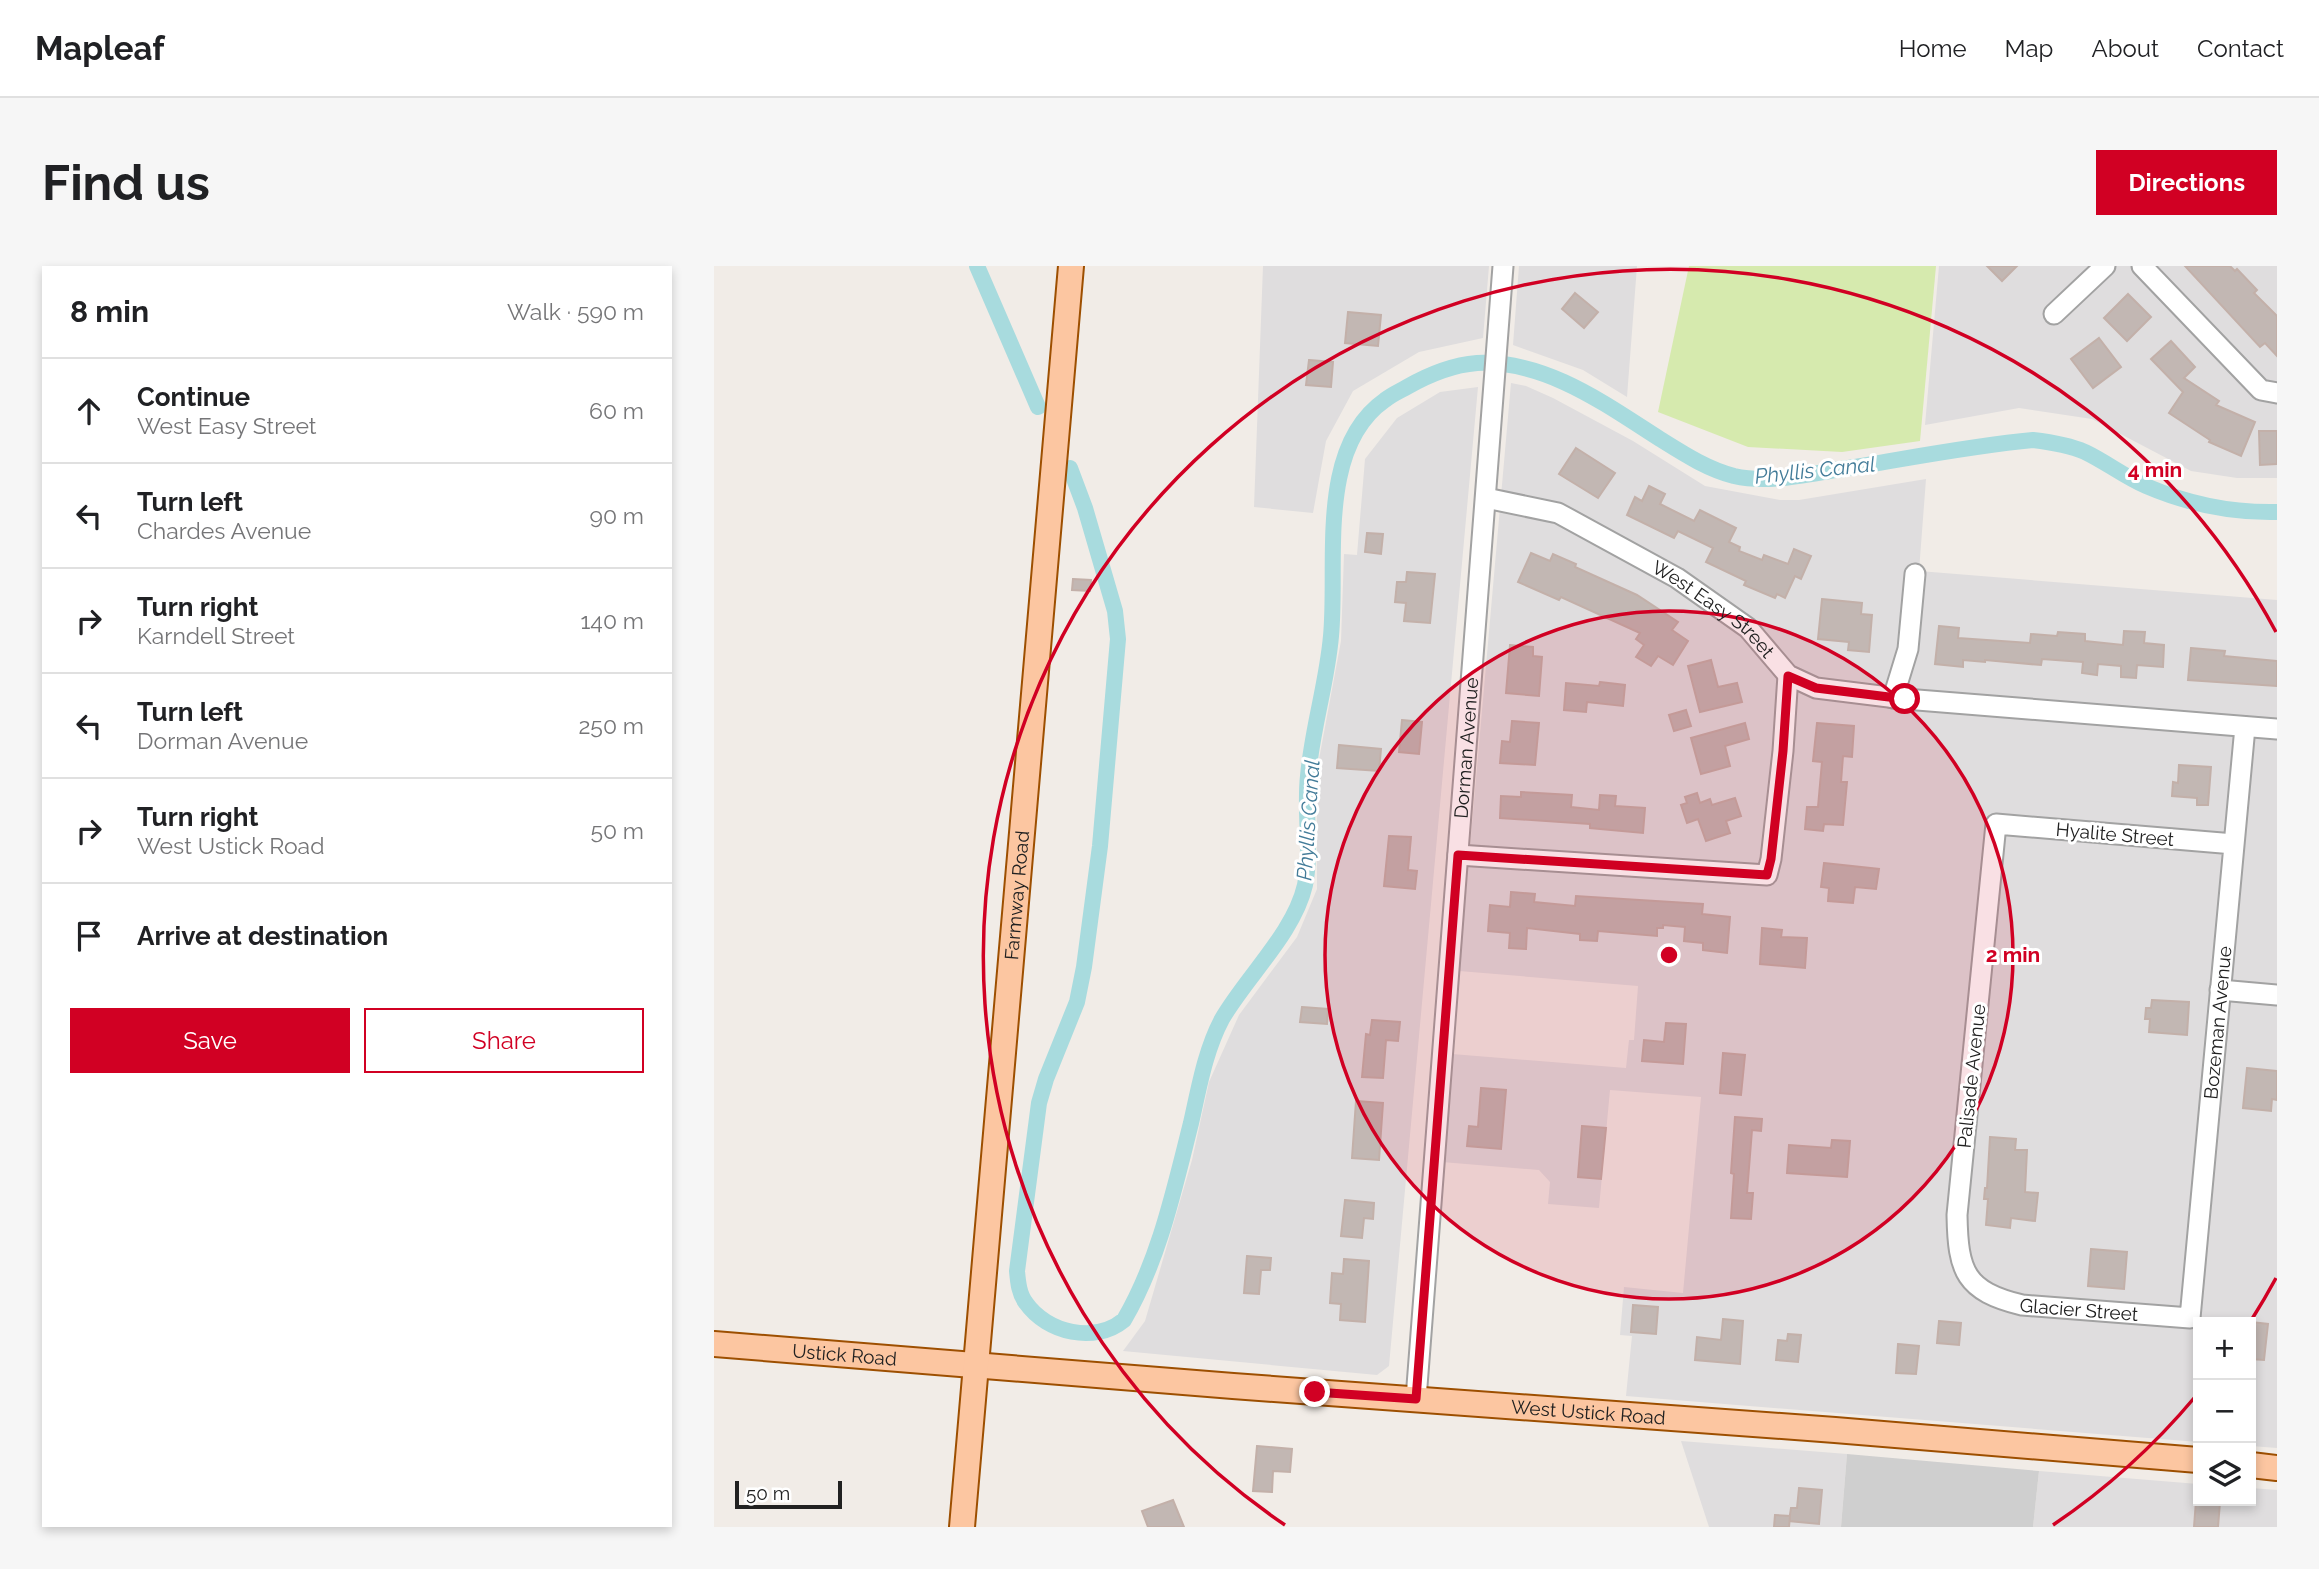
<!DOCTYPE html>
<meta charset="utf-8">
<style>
:root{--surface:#fff;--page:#f6f6f6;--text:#202124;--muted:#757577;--line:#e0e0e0;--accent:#d10023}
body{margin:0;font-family:Raleway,sans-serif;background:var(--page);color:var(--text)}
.controls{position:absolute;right:21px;bottom:21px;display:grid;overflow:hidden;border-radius:0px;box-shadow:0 4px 10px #0003}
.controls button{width:63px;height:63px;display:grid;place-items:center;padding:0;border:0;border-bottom:2px solid var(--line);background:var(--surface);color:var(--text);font:35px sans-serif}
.scale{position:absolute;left:21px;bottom:18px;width:107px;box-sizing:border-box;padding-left:7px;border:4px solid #212121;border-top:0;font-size:19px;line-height:24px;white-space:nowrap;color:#212121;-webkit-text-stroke:5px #fff;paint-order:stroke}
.stop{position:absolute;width:21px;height:21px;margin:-16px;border:5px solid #d10023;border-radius:50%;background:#fff}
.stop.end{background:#d10023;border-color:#fff;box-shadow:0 2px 7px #0008}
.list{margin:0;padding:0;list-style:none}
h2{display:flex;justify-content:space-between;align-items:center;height:91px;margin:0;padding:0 28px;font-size:30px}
h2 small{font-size:23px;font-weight:400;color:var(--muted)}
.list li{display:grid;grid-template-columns:46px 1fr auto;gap:21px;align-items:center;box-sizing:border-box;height:105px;padding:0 28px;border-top:2px solid var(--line)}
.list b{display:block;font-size:26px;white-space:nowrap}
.list p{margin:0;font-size:23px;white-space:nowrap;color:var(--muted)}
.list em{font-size:23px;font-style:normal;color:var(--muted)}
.actions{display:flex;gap:14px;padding:21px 28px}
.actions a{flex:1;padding:16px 0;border:2px solid var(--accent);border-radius:0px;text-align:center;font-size:24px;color:var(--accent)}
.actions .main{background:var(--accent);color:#fff}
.icon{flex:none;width:38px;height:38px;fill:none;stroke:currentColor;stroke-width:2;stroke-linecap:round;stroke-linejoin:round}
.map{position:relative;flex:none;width:1563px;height:1261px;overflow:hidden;border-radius:0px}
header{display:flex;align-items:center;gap:42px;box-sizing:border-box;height:98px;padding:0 35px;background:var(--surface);border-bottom:2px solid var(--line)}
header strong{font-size:33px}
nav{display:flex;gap:38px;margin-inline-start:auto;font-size:24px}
.intro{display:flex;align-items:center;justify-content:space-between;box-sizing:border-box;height:168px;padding:0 42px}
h1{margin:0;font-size:49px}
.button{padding:18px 32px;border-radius:0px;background:var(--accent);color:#fff;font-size:24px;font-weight:700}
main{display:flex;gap:42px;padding:0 42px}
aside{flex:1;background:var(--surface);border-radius:0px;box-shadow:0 4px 10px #0003}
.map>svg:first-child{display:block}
.residential{fill:#dfddde}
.religious{fill:#cfcfcf}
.grass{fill:#d6eaae}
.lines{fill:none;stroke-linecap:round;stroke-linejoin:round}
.canal{stroke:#a8dbde;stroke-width:16}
.building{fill:#c2b7b3;stroke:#c3b0a9;stroke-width:2}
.minor-casing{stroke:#a2a2a2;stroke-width:23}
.major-casing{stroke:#9d4f00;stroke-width:28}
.minor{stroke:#fff;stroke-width:19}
.major{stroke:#fcc6a1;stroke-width:24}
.route{stroke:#d10023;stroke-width:9}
.ring{fill:none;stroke:#d10023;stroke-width:3.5}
.labels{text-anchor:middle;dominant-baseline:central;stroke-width:6;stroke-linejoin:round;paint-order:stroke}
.street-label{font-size:19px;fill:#212121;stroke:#fff}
.water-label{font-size:21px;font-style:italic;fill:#437c99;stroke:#fff}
.centre{fill:#d10023;stroke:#fff;stroke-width:3.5}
.ring-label{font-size:21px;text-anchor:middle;font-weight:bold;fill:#d10023;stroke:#fff;stroke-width:6;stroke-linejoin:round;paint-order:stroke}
</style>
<header>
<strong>Mapleaf</strong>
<nav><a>Home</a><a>Map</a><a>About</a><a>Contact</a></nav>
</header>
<div class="intro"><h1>Find us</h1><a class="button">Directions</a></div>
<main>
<aside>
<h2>8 min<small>Walk · 590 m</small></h2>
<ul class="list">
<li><svg class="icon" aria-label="ahead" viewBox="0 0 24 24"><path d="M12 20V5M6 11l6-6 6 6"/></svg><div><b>Continue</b><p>West Easy Street</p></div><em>60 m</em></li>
<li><svg class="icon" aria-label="left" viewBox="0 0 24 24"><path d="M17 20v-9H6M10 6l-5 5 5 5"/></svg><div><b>Turn left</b><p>Chardes Avenue</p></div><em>90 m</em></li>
<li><svg class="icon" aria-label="right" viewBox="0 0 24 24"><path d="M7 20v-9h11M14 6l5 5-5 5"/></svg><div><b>Turn right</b><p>Karndell Street</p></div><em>140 m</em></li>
<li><svg class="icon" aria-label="left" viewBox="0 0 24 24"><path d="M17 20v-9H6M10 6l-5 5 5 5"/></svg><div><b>Turn left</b><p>Dorman Avenue</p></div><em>250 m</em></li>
<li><svg class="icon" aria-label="right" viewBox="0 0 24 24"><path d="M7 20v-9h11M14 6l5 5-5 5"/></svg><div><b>Turn right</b><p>West Ustick Road</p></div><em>50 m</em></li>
<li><svg class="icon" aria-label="arrive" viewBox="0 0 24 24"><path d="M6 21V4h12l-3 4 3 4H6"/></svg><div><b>Arrive at destination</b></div></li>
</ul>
<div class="actions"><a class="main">Save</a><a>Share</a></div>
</aside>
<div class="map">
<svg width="1563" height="1261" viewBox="0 0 1563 1261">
<rect width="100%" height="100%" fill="#f1ece7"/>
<g class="residential">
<polygon points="549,0 775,0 769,72 705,86 639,125 612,175 599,247 540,241"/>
<polygon points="805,0 923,0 913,131 869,104 799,79"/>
<polygon points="1225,0 1563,0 1563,212 1523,212 1477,205 1378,153 1305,142 1211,159"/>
<polygon points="797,117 812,120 839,132 919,175 991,220 1066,234 1085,234 1212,213 1205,305 1563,334 1563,1182 1537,1180 1537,1056 1484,1056 1484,1176 912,1130 918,1070 906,1069 910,1021 969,1027 987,831 896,824 885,942 834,938 836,916 825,904 728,896 738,788 912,802 915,774 920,774 924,720 745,705"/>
<polygon points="764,121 675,1100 663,1109 409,1085 431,1055 478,894 495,816 525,749 583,671 603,623 603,504 627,375 630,288 643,289 651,193 683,152 726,126"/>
<polygon points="967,1175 1133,1188 1127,1261 995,1261"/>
<polygon points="1325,1205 1484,1218 1484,1235 1537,1235 1537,1222 1563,1224 1563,1261 1319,1261"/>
</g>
<polygon class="religious" points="1133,1188 1325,1205 1319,1261 1127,1261"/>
<polygon class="grass" points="975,0 1222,0 1206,175 1128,186 1034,181 944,146"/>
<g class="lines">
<g class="canal">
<polyline points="263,0 324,141"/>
<path d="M356,202L371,242L401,345L404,373L386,580L370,701L363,736L332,813L325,837L303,1005C304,1016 305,1028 312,1037C333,1067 381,1078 410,1054C445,994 460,924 477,857C485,822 491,785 508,753C533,710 580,667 591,619C598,583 590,546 594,510C598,463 613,417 617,370C624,298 602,182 671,134C677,129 686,125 693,121C714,109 738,99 763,97C832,94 891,138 946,173C970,188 993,203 1020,210C1055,218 1094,208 1128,203C1191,193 1255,180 1319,174C1336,176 1355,179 1371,186C1392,196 1411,211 1432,220C1474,238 1518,247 1563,246"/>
</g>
</g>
<g class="building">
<polygon points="1273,0 1303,0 1288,15"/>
<polygon points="1471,0 1516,0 1521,5 1523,3 1543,24 1540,27 1563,50 1563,90 1551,77 1546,81"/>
<polygon points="861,27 884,46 870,62 848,43"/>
<polygon points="1414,28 1437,51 1413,75 1390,52"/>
<polygon points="634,46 667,49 664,80 631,77"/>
<polygon points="1385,72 1407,101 1379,122 1357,93"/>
<polygon points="1457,75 1481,101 1470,112 1505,135 1502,139 1541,156 1527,190 1495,176 1496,174 1455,147 1469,126 1437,93"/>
<polygon points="595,94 619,96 617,121 592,119"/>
<polygon points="1545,165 1563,165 1563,198 1546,199"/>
<polygon points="862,182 901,207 884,232 845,208"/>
<polygon points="935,220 951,228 946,238 980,255 986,244 1022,262 1015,276 1026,281 1025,285 1048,294 1050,289 1074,298 1080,283 1097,290 1087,313 1081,310 1071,332 1063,328 1061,332 1030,319 1032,315 992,296 999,282 964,265 960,272 913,249 921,231 928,235"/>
<polygon points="653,267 669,268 667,288 651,286"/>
<polygon points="817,287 836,295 839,288 862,298 861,301 923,329 964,356 958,364 974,375 959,399 944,390 937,400 922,391 930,379 922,373 926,367 847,331 845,334 804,316"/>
<polygon points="693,306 721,308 716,357 690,355 692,337 681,336 683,316 692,316"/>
<polygon points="359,313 377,314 376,325 358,324"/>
<polygon points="1108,333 1148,337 1147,348 1158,349 1155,386 1134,384 1135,376 1104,373"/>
<polygon points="1225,360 1245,362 1244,372 1316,377 1317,368 1343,370 1344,366 1371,368 1371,375 1409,379 1410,365 1431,366 1430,377 1450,379 1449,401 1423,399 1422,412 1407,411 1407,400 1384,398 1383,409 1368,407 1369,396 1328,393 1327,399 1271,394 1271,396 1249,394 1249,401 1221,398"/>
<polygon points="796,379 819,381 819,390 828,391 825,430 792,427"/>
<polygon points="1477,382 1511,385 1510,390 1563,395 1563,420 1474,414"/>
<polygon points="997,394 1004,421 1023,417 1028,436 986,446 974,400"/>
<polygon points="886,416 911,419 909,440 873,436 872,446 850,444 852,417 885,420"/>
<polygon points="972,444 977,460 960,465 955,449"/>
<polygon points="688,454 708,456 705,488 685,486"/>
<polygon points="798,455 825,457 821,499 786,497 788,475 796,476"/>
<polygon points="1031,457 1035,473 1011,480 1016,500 987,508 977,472"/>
<polygon points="1103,457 1140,460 1138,491 1129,490 1127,516 1133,516 1129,559 1110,558 1109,565 1091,563 1093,541 1104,541 1108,496 1099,495"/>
<polygon points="625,479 667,483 665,505 623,502"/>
<polygon points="1465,499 1497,501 1494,539 1483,539 1483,532 1458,530 1459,516 1464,517"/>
<polygon points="807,526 858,529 857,541 885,544 886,529 902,530 901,540 931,542 929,567 876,562 876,558 786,552 787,530 807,531"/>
<polygon points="983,527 986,537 996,533 998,539 1021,532 1027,550 1012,555 1016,567 992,575 984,553 973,557 967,539 973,537 971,531"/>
<polygon points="675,570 697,571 694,604 703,605 701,623 670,620"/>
<polygon points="1110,597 1165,603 1162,623 1141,621 1139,637 1114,635 1115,622 1107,621"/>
<polygon points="797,626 821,628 820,636 861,640 862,630 989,638 988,648 1016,651 1013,687 989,684 989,677 970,675 971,661 949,659 949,662 943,662 943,670 884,665 883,675 866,674 866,668 813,662 812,683 795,682 796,667 774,665 776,639 796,641"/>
<polygon points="1048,662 1068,664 1067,671 1093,672 1091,702 1046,698"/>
<polygon points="1438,734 1475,736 1473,769 1435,766 1436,753 1431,753 1432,742 1437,742"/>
<polygon points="588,741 614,743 613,758 586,756"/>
<polygon points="658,754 686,756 684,775 672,774 669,812 648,811 652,768 656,769"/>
<polygon points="952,757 972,758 969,798 928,795 930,774 950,776"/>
<polygon points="1009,787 1031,789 1027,829 1006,827"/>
<polygon points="1533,802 1563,805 1563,834 1558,833 1557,845 1529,842"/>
<polygon points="767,822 792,824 787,883 753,880 755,860 764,861"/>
<polygon points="642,835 669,837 665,894 638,892"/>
<polygon points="1021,851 1048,853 1047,865 1038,864 1033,927 1039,927 1037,953 1017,952 1020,908 1017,907"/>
<polygon points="868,860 892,862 887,913 864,911"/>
<polygon points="1276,871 1302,873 1301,884 1313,884 1311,926 1324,927 1321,955 1297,952 1296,962 1272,959 1274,933 1270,933 1271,922 1273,922"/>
<polygon points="1118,874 1136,875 1133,911 1073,907 1075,879 1117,882"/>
<polygon points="631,934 660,937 659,953 650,952 648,972 627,970"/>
<polygon points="1377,983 1413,986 1410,1023 1374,1020"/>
<polygon points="533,990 557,992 556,1004 547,1004 545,1028 530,1027"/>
<polygon points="630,993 655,995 651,1056 626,1054 627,1038 616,1037 618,1007 629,1008"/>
<polygon points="919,1039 944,1041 942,1068 917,1066"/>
<polygon points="1009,1053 1029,1055 1026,1098 981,1094 983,1071 1007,1074"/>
<polygon points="1225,1055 1247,1057 1245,1079 1223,1077"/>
<polygon points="1537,1056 1554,1058 1550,1094 1537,1093"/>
<polygon points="1074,1068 1087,1069 1084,1096 1062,1094 1064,1074 1073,1075"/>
<polygon points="1184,1078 1205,1080 1202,1108 1182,1107"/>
<polygon points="543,1180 578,1183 576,1206 559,1205 558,1226 539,1225"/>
<polygon points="1085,1222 1108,1224 1105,1258 1075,1255 1077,1242 1083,1242"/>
<polygon points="459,1234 470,1261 434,1261 428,1245"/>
<polygon points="1482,1235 1506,1236 1504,1261 1480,1261"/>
<polygon points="1061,1249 1076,1250 1075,1261 1060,1261"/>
</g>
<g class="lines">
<defs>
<g id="minor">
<polyline points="1428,0 1547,124 1563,127"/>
<polyline points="1340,48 1391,0"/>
<path id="s1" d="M772,232L844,247L963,312L1034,362L1074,409L1102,422L1191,433L1563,463"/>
<polyline points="1179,432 1194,383 1201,308"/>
<path id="s2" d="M1520,578L1282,558L1243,949C1244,1006 1251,1025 1308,1039L1476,1052L1531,461"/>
<polyline points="744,589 1053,609 1057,593 1069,485 1074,409"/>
<polyline points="1506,724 1563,729"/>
<path id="s3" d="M702,1133L789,0"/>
</g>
<g id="major">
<path id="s4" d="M0,1078L519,1120L1121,1164L1484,1194"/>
<polyline points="1537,1199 1563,1202"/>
<path id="s5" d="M248,1261L357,0"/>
</g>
</defs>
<use href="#minor" class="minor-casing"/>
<use href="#major" class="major-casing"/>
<use href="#minor" class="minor"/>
<use href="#major" class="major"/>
</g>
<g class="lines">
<polyline class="route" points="601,1126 702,1133 744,589 1053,609 1057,593 1069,485 1074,410 1102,422 1191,433"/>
</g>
<circle cx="955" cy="689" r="344" fill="#d10023" fill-opacity=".12"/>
<g class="ring">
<circle cx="955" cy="689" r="344"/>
<path d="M1562 1012A687 687 0 0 1 1538 1053M1481 1131A687 687 0 0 1 1339 1259M571 1259A687 687 0 1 1 1562 366"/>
</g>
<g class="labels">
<g class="street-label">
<text stroke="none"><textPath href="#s1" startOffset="257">West Easy Street</textPath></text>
<text stroke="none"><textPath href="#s3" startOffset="653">Dorman Avenue</textPath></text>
<text transform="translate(1401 568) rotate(5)">Hyalite Street</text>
<text stroke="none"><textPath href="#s5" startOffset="634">Farmway Road</textPath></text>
<text stroke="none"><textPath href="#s2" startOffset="1222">Bozeman Avenue</textPath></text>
<text transform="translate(1257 810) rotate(-84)">Palisade Avenue</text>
<text stroke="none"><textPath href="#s2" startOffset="814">Glacier Street</textPath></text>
<text stroke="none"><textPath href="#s4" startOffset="131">Ustick Road</textPath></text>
<text stroke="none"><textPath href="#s4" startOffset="877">West Ustick Road</textPath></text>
</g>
<g class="water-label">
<text transform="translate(1101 204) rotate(-6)">Phyllis Canal</text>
<text transform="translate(594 554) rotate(-86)">Phyllis Canal</text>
</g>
</g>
<circle cx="955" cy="689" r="10" class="centre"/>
<g class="ring-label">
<text x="1441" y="211">4 min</text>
<text x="1299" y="696">2 min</text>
</g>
</svg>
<div class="controls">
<button>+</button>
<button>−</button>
<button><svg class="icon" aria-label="layers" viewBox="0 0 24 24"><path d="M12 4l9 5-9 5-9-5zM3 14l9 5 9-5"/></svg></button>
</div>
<div class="scale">50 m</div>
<div class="stop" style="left:1191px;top:433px"></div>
<div class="stop end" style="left:601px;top:1126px"></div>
</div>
</main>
